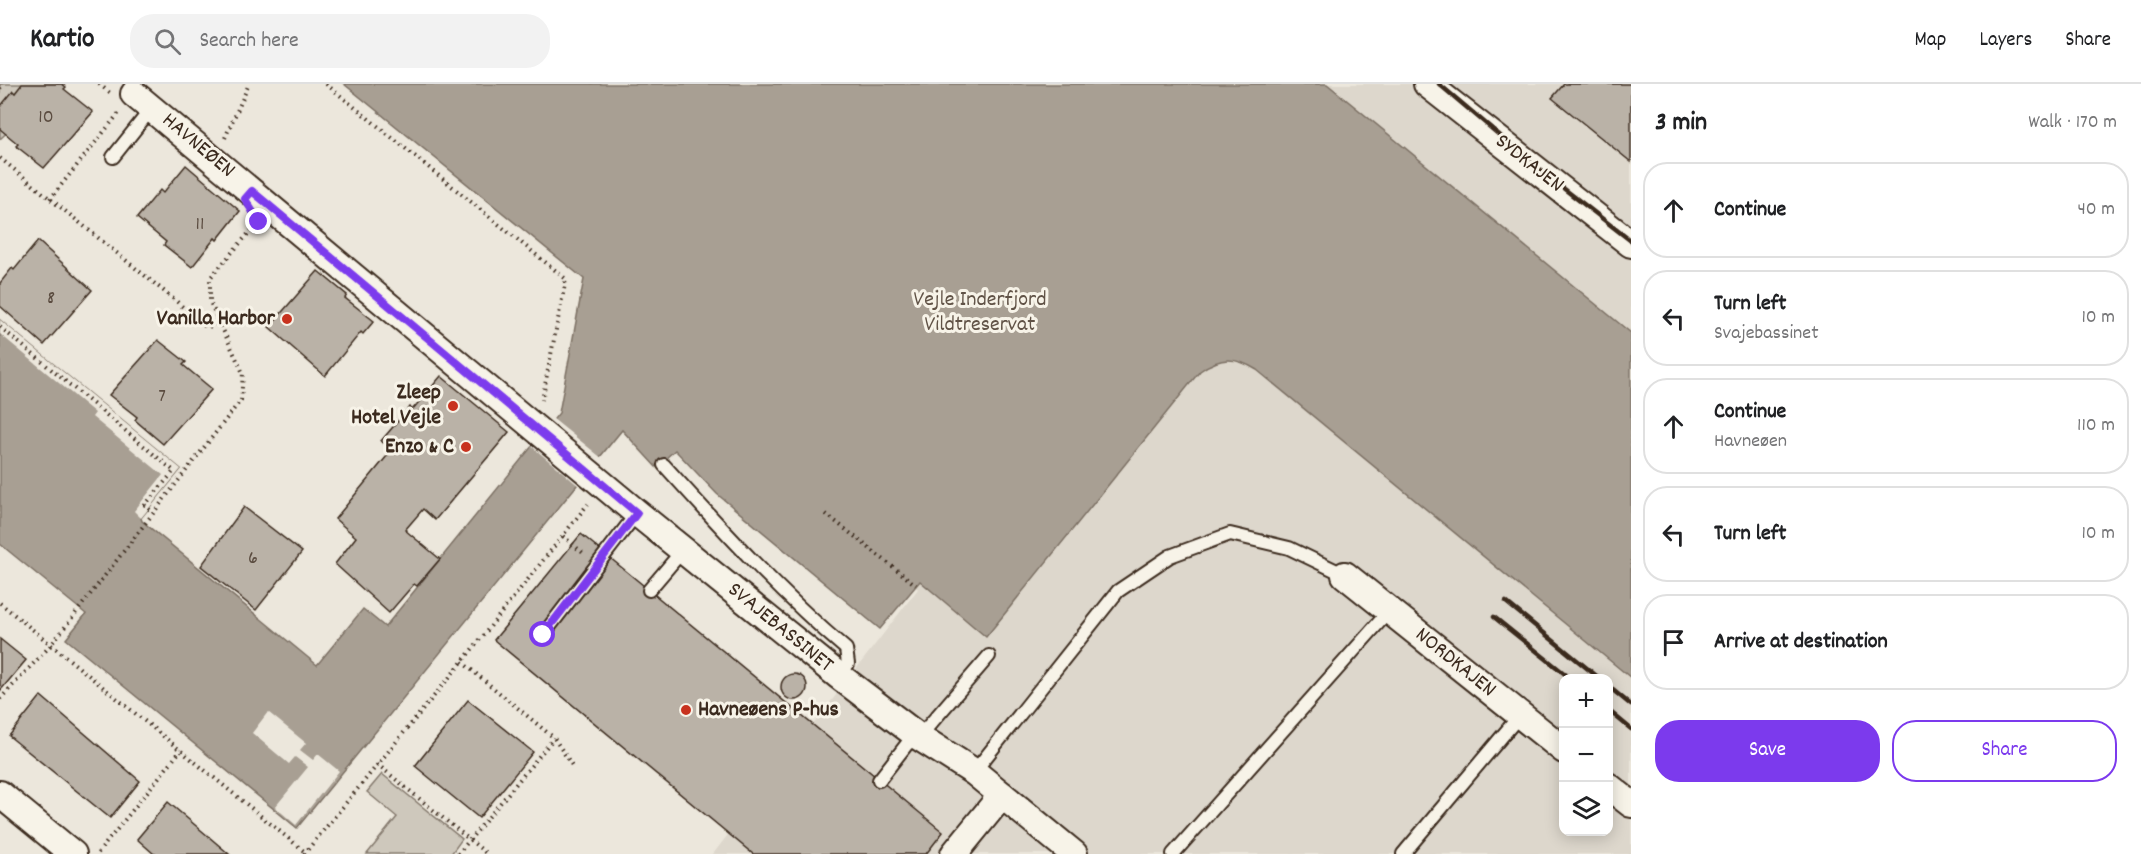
<!DOCTYPE html>
<meta charset="utf-8">
<style>
:root{--surface:#fff;--page:#f2f2f2;--text:#202124;--muted:#757577;--line:#e0e0e0;--accent:#7c3aed}
body{margin:0;font-family:Dekko,sans-serif;background:var(--page);color:var(--text)}
.controls{position:absolute;right:18px;bottom:18px;display:grid;overflow:hidden;border-radius:12px;box-shadow:0 3px 15px #0003}
.controls button{width:54px;height:54px;display:grid;place-items:center;padding:0;border:0;border-bottom:2px solid var(--line);background:var(--surface);color:var(--text);font:30px sans-serif}
.stop{position:absolute;width:18px;height:18px;margin:-14px;border:4px solid #7c3aed;border-radius:50%;background:#fff}
.stop.end{background:#7c3aed;border-color:#fff;box-shadow:0 2px 6px #0008}
.list{margin:0;padding:0;list-style:none}
h2{display:flex;justify-content:space-between;align-items:center;height:78px;margin:0;padding:0 24px;font-size:26px}
h2 small{font-size:20px;font-weight:400;color:var(--muted)}
.list li{display:grid;grid-template-columns:39px 1fr auto;gap:18px;align-items:center;box-sizing:border-box;height:96px;margin:0 12px 12px;padding:0 12px;border:2px solid var(--line);border-radius:24px}
.list b{display:block;font-size:22px;white-space:nowrap}
.list p{margin:0;font-size:20px;white-space:nowrap;color:var(--muted)}
.list em{font-size:20px;font-style:normal;color:var(--muted)}
.actions{display:flex;gap:12px;padding:18px 24px}
.actions a{flex:1;padding:14px 0;border:2px solid var(--accent);border-radius:24px;text-align:center;font-size:21px;color:var(--accent)}
.actions .main{background:var(--accent);color:#fff}
.icon{flex:none;width:33px;height:33px;fill:none;stroke:currentColor;stroke-width:2;stroke-linecap:round;stroke-linejoin:round}
.map{position:relative;flex:none;width:1631px;height:770px;overflow:hidden}
header{display:flex;align-items:center;gap:36px;box-sizing:border-box;height:84px;padding:0 30px;background:var(--surface);border-bottom:2px solid var(--line)}
header strong{font-size:28px}
nav{display:flex;gap:33px;margin-inline-start:auto;font-size:21px}
.search{width:420px;height:54px;background:var(--page);display:flex;align-items:center;gap:15px;box-sizing:border-box;padding:0 21px;border-radius:24px;color:var(--muted);font-size:22px}
main{display:flex}
aside{flex:1;background:var(--surface)}
.map>svg:first-child{display:block}
.built{fill:#ddd7cc;fill-rule:evenodd}
.green{fill:#cec8bc;stroke:#84796d;stroke-width:1.5}
.water{fill:#a89f93;stroke:#7c7064;stroke-width:1.5}
.pier{fill:#ece7dc}
.building{fill:#bab2a7;stroke:#3b2a1e;stroke-width:1.5}
.lines{fill:none;stroke-linecap:round;stroke-linejoin:round}
.service-casing{stroke:#3b2a1e;stroke-width:16}
.minor-casing{stroke:#3b2a1e;stroke-width:30}
.path{stroke:#3b2a1e;stroke-width:4;stroke-dasharray:1.5 4.5;stroke-linecap:butt}
.service{stroke:#f7f3e8;stroke-width:12}
.minor{stroke:#f7f3e8;stroke-width:26}
.rail{stroke:#3b2a1e;stroke-width:4.5}
.route{stroke:#7c3aed;stroke-width:8}
.poi-dot{fill:#c8321e;stroke:#f7f3e8;stroke-width:2}
.labels{text-anchor:middle;dominant-baseline:central;stroke-width:6;stroke-linejoin:round;paint-order:stroke}
.number-label{font-size:20px;fill:#5b4c40}
.street-label{font-size:22px;fill:#3b2a1e;stroke:#f7f3e8}
.park-label{font-size:22px;fill:#605246;stroke:#f7f3e8}
.poi-label{font-size:22px;font-weight:bold;fill:#3b2a1e;stroke:#f7f3e8;text-anchor:end}
</style>
<header>
<strong>Kartio</strong>
<div class="search"><svg class="icon" aria-label="search" viewBox="0 0 24 24"><circle cx="10" cy="10" r="6"/><path d="M15 15l6 6"/></svg>Search here</div>
<nav><a>Map</a><a>Layers</a><a>Share</a></nav>
</header>
<main>
<div class="map">
<svg width="1631" height="770" viewBox="0 0 1631 770">
<rect width="100%" height="100%" fill="#ece7dc"/>
<filter id="ink" filterUnits="userSpaceOnUse"><feTurbulence type="fractalNoise" baseFrequency=".0167" numOctaves="2"/><feDisplacementMap in="SourceGraphic" scale="12" xChannelSelector="R" yChannelSelector="G"/><feConvolveMatrix kernelMatrix="1 2 1 2 8 2 1 2 1" color-interpolation-filters="sRGB"/></filter>
<g filter="url(#ink)">
<path class="built" d="M750,0H1631V770H713L918,505L730,340ZM1564,594H1608V748H1564Z"/>
<g class="green">
<polygon points="0,0 58,0 0,55"/>
<polygon points="382,690 462,755 451,770 367,770 397,733 367,708"/>
</g>
<path class="water" d="M344,0H1327L1631,249V594L1257,286C1236,273 1221,272 1200,287L986,553L920,497L880,545L717,410L675,366L656,383L622,346L297,744L66,555L86,530L0,460V236L181,385L141,434L142,437L317,581L363,525L385,543L559,329L584,195Z"/>
<g class="pier">
<polygon points="0,236 181,385 141,434 134,427 163,391 92,333 95,329 0,250"/>
<polygon points="552,334 603,375 580,403 530,361"/>
<polygon points="268,628 306,659 300,666 313,676 318,670 339,687 296,741 275,723 308,683 295,673 289,680 252,649"/>
</g>
<g class="building">
<polygon points="22,0 62,0 66,3 64,5 93,28 44,84 16,62 18,60 0,45 0,23 13,7 15,9"/>
<polygon points="1564,0 1631,0 1631,78 1552,14"/>
<polygon points="186,81 240,127 217,156 215,154 192,183 164,161 166,158 137,134 160,106 163,109"/>
<polygon points="38,157 92,206 44,261 0,222 0,199 12,184 14,186"/>
<polygon points="318,187 347,211 345,214 374,237 363,250 361,248 325,292 269,243"/>
<polygon points="158,256 186,278 183,281 212,305 163,360 135,336 137,333 109,311"/>
<polygon points="441,292 509,348 435,436 423,425 405,446 440,475 417,502 414,500 389,529 335,480 356,453 335,435 392,366 381,357 410,323 412,326"/>
<polygon points="244,423 302,468 256,526 201,482"/>
<polygon points="581,450 943,748 926,770 753,770 494,556"/>
<polygon points="0,555 26,576 0,607"/>
<circle cx="794" cy="603" r="13"/>
<polygon points="41,612 140,697 110,734 9,652"/>
<polygon points="468,616 533,668 479,734 415,682"/>
<polygon points="168,718 229,770 154,770 137,755"/>
</g>
<g class="lines">
<defs>
<g id="service">
<polyline points="113,73 152,24"/>
<path d="M664,381C722,445 780,509 846,565L848,580L839,592"/>
<polyline points="649,506 683,466"/>
<polyline points="543,551 637,429"/>
<polyline points="974,688 1118,507 1170,472 1230,450 1289,464 1345,491"/>
<polyline points="879,696 907,660 919,653 989,572"/>
<polyline points="1173,770 1390,526"/>
<polyline points="1403,770 1520,631"/>
</g>
<g id="minor">
<polyline points="1427,0 1631,160"/>
<polyline points="134,10 637,429 839,592 919,653 974,688 1074,770"/>
<polyline points="1345,491 1564,666"/>
<polyline points="1608,702 1631,720"/>
<polyline points="0,710 73,770"/>
<polyline points="954,770 1002,711"/>
</g>
</defs>
<use href="#service" class="service-casing"/>
<use href="#minor" class="minor-casing"/>
<g class="path">
<polyline points="99,0 110,9"/>
<polyline points="326,0 566,195 542,316"/>
<polyline points="0,4 4,0"/>
<polyline points="225,54 249,0"/>
<polyline points="0,74 176,217 207,244 219,238"/>
<polyline points="50,115 119,29"/>
<polyline points="0,243 174,387 145,421 153,429"/>
<polyline points="826,430 916,501"/>
<polyline points="563,452 583,469"/>
<polyline points="0,519 305,768"/>
<polyline points="462,578 554,654 573,683"/>
<polyline points="0,615 51,561 241,316 243,289 210,218 210,194 255,142"/>
<polyline points="377,680 487,770"/>
<polyline points="98,769 181,666"/>
<polyline points="304,770 462,578 588,420"/>
<polyline points="458,770 554,654"/>
</g>
<use href="#service" class="service"/>
<use href="#minor" class="minor"/>
<g class="rail">
<polyline points="1439,0 1549,93 1631,157"/>
<polyline points="1506,518 1599,594"/>
<polyline points="1494,533 1570,594"/>
<polyline points="1608,602 1631,621"/>
<polyline points="1608,626 1631,645"/>
</g>
</g>
</g>
<g class="lines" filter="url(#ink)">
<polyline class="route" points="259,138 245,115 252,107 637,429 543,551"/>
</g>
<g class="poi-dot">
<circle cx="287" cy="235" r="6"/>
<circle cx="453" cy="322" r="6"/>
<circle cx="466" cy="363" r="6"/>
<circle cx="686" cy="626" r="6"/>
</g>
<g class="labels">
<g class="number-label">
<text x="46" y="34">10</text>
<text x="200" y="141">11</text>
<text x="51" y="215">8</text>
<text x="162" y="313">7</text>
<text x="253" y="475">6</text>
</g>
<g class="street-label">
<text transform="translate(198 62) rotate(40)">HAVNEØEN</text>
<text transform="translate(1529 80) rotate(38)">SYDKAJEN</text>
<text transform="translate(780 544) rotate(39)">SVAJEBASSINET</text>
<text transform="translate(1455 579) rotate(39)">NORDKAJEN</text>
</g>
<g class="park-label">
<text x="980" y="216">Vejle Inderfjord<tspan x="980" dy="25">Vildtreservat</tspan></text>
</g>
<g class="poi-label">
<text x="275" y="235">Vanilla Harbor</text>
<text x="441" y="309">Zleep<tspan x="441" dy="25">Hotel Vejle</tspan></text>
<text x="454" y="363">Enzo &amp; C</text>
<text x="698" y="626" text-anchor="start">Havneøens P-hus</text>
</g>
</g>
</svg>
<div class="controls">
<button>+</button>
<button>−</button>
<button><svg class="icon" aria-label="layers" viewBox="0 0 24 24"><path d="M12 4l9 5-9 5-9-5zM3 14l9 5 9-5"/></svg></button>
</div>
<div class="stop" style="left:543px;top:551px"></div>
<div class="stop end" style="left:259px;top:138px"></div>
</div>
<aside>
<h2>3 min<small>Walk · 170 m</small></h2>
<ul class="list">
<li><svg class="icon" aria-label="ahead" viewBox="0 0 24 24"><path d="M12 20V5M6 11l6-6 6 6"/></svg><div><b>Continue</b></div><em>40 m</em></li>
<li><svg class="icon" aria-label="left" viewBox="0 0 24 24"><path d="M17 20v-9H6M10 6l-5 5 5 5"/></svg><div><b>Turn left</b><p>Svajebassinet</p></div><em>10 m</em></li>
<li><svg class="icon" aria-label="ahead" viewBox="0 0 24 24"><path d="M12 20V5M6 11l6-6 6 6"/></svg><div><b>Continue</b><p>Havneøen</p></div><em>110 m</em></li>
<li><svg class="icon" aria-label="left" viewBox="0 0 24 24"><path d="M17 20v-9H6M10 6l-5 5 5 5"/></svg><div><b>Turn left</b></div><em>10 m</em></li>
<li><svg class="icon" aria-label="arrive" viewBox="0 0 24 24"><path d="M6 21V4h12l-3 4 3 4H6"/></svg><div><b>Arrive at destination</b></div></li>
</ul>
<div class="actions"><a class="main">Save</a><a>Share</a></div>
</aside>
</main>
